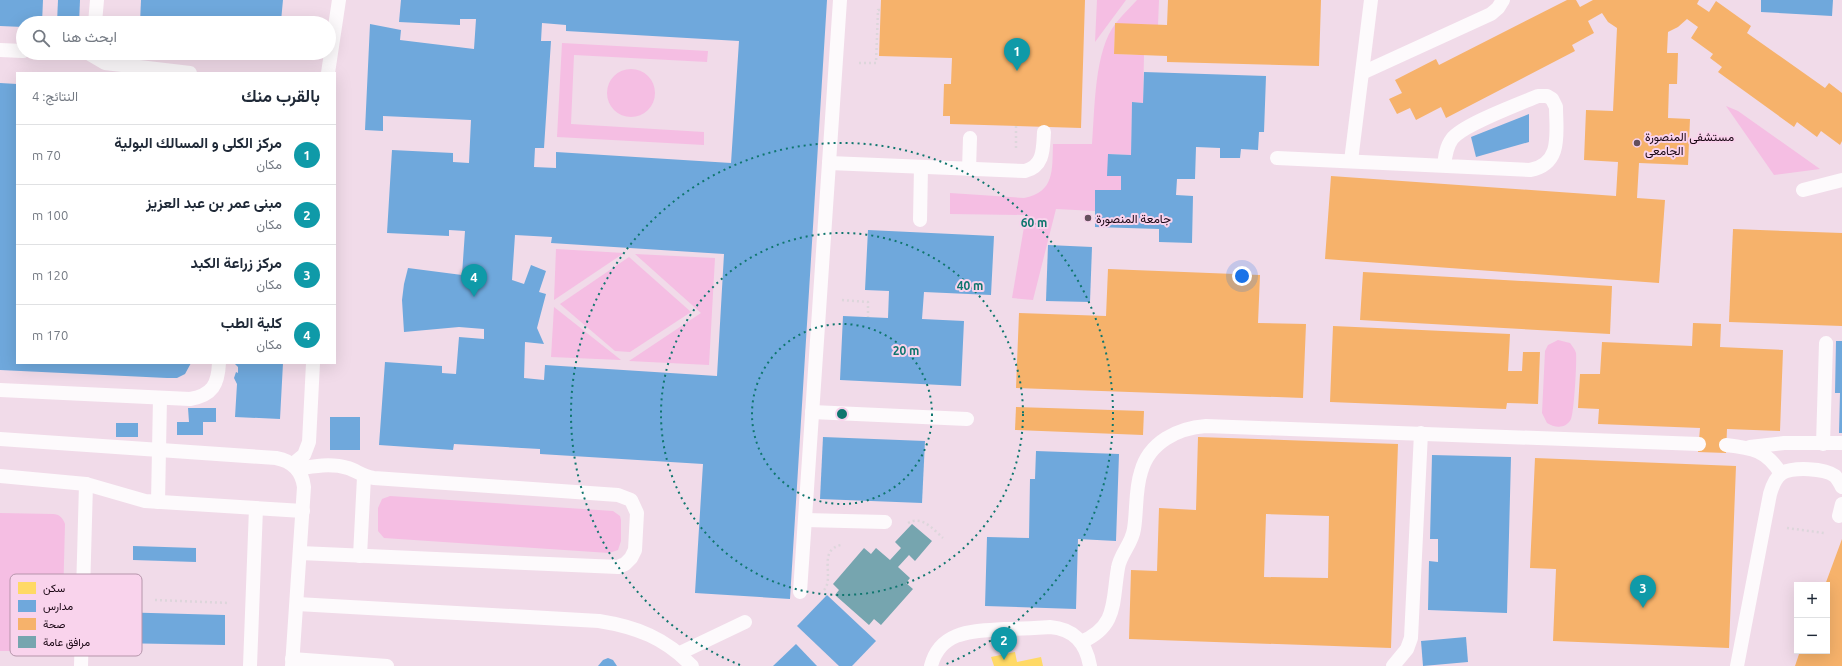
<!DOCTYPE html>
<html lang="ar">
<meta charset="utf-8">
<style>
:root{--surface:#fff;--page:#f6f6f7;--text:#1f2937;--muted:#747a83;--line:#e0e1e3;--accent:#1a73e8}
body{margin:0;font-family:Ubuntu,Vazirmatn,sans-serif;background:var(--page);color:var(--text);direction:rtl}
.controls{position:absolute;right:12px;bottom:12px;display:grid;overflow:hidden;border-radius:0px;box-shadow:0 4px 16px #0002}
.controls button{width:36px;height:36px;display:grid;place-items:center;padding:0;border:0;border-bottom:1px solid var(--line);background:var(--surface);color:var(--text);font:20px sans-serif}
.you{position:absolute;left:1242px;top:276px;width:14px;height:14px;margin:-10px;border:3px solid #fff;border-radius:50%;background:#1a73e8;box-shadow:0 0 0 6px #1a73e833}
.badge{display:grid;place-items:center;width:26px;height:26px;border-radius:50%;background:var(--accent);color:#fff;font-size:13px;font-weight:700}
.pin{position:absolute;translate:-50% -33px;filter:drop-shadow(0 1px 2px #0008)}
.pin::after{content:'';position:absolute;top:21px;width:14px;height:12px;background:inherit;clip-path:polygon(0 0,100% 0,50% 100%)}
.list{margin:0;padding:0;list-style:none}
h2{display:flex;justify-content:space-between;align-items:center;height:52px;margin:0;padding:0 16px;font-size:17px}
h2 small{font-size:13px;font-weight:400;color:var(--muted)}
.list li{display:grid;grid-template-columns:26px 1fr auto;gap:12px;align-items:center;box-sizing:border-box;height:60px;padding:0 16px;border-top:1px solid var(--line)}
.list b{display:block;font-size:15px;white-space:nowrap}
.list p{margin:0;font-size:13px;white-space:nowrap;color:var(--muted)}
.list em{font-size:13px;font-style:normal;color:var(--muted)}
.icon{flex:none;width:22px;height:22px;fill:none;stroke:currentColor;stroke-width:2;stroke-linecap:round;stroke-linejoin:round}
.map{position:relative;flex:none;width:1842px;height:666px;overflow:hidden;direction:ltr}
.search{position:absolute;background:var(--surface);box-shadow:0 4px 16px #0002;left:16px;top:16px;width:320px;height:44px;display:flex;align-items:center;gap:10px;box-sizing:border-box;padding:0 14px;border-radius:22px;color:var(--muted);font-size:15px}
.panel{position:absolute;background:var(--surface);box-shadow:0 4px 16px #0002;left:16px;top:72px;width:320px;height:292px;border-radius:0px;direction:rtl}
.map>svg:first-child{display:block}
.green{fill:#f5bee3}
.homes{fill:#ffd966}
.schools{fill:#6fa8dc;fill-rule:evenodd}
.health{fill:#f6b26b;fill-rule:evenodd}
.public{fill:#76a5af}
.lines{fill:none;stroke-linecap:round;stroke-linejoin:round}
.path{stroke:#ddd6db;stroke-width:2.5;stroke-dasharray:2 3;stroke-linecap:butt}
.lane{stroke:#fdfafc;stroke-width:14}
.ring{fill:none;stroke:#0f766e;stroke-width:2;stroke-dasharray:2 4}
.poi-dot{fill:#64505d;stroke:#f9d3ec;stroke-width:1.5}
.labels{text-anchor:middle;dominant-baseline:central;stroke-width:4;stroke-linejoin:round;paint-order:stroke}
.poi-label{font-size:12px;fill:#180512;stroke:#f9d3ec;text-anchor:start}
.key{fill:#f9d3ec;stroke:#b695ab;stroke-width:1}
.key-label{font-size:11px;fill:#180512}
.centre{fill:#0f766e;stroke:#f9d3ec;stroke-width:2}
.ring-label{font-size:12px;text-anchor:middle;font-weight:bold;fill:#0f766e;stroke:#f9d3ec;stroke-width:4;stroke-linejoin:round;paint-order:stroke}
</style>
<div class="map">
<svg width="1842" height="666" viewBox="0 0 1842 666">
<rect width="100%" height="100%" fill="#f1dbe9"/>
<g class="green">
<polygon points="1097,0 1126,0 1095,42"/>
<path d="M1137,0H1159L1158,25L1115,24L1114,54L1144,55L1143,103L1132,102L1131,155L1108,154V176H1121V190H1096L1095,211L1056,209L1033,300L1012,298L1026,215L950,214V193L1024,198C1055,192 1052,170 1053,144H1092C1095,109 1094,50 1116,23C1122,15 1130,8 1137,0Z"/>
<polygon points="562,43 708,51 707,62 574,55 571,124 704,132 704,145 557,137"/>
<circle cx="631" cy="93" r="24"/>
<polygon points="1726,106 1738,111 1820,169 1774,175"/>
<polygon points="556,249 624,253 554,300"/>
<polygon points="635,254 715,258 709,365 629,361 701,313"/>
<polygon points="629,257 691,312 630,352 615,351 560,304"/>
<polygon points="554,307 621,360 551,357"/>
<path d="M1558,340L1570,343C1572,346 1575,349 1576,353C1577,362 1574,413 1571,419C1566,429 1555,428 1547,423L1542,413L1545,351L1548,345Z"/>
<polygon points="390,496 613,511 620,516 621,520 621,541 618,550 609,553 384,538 378,531 378,508 382,499"/>
<path d="M0,513L53,514C59,514 63,518 65,524L62,640L59,649L55,651H0Z"/>
</g>
<polygon class="homes" points="1015,652 1017,662 1041,657 1043,666 994,666 991,657"/>
<g class="schools">
<polygon points="0,0 43,0 42,23 23,23 23,27 0,26"/>
<polygon points="58,0 80,0 79,23 57,23"/>
<polygon points="141,0 283,0 281,21 278,23 140,23"/>
<path d="M401,0H827L790,599L695,593L703,464L540,454V449L454,444L453,450L379,445L385,362L442,366V373L456,374L459,337L484,339V329L459,327L404,332L402,300L404,284L408,268L462,275L465,231L449,230V236L387,233L392,150L453,153V162L469,163L471,120L383,116V131L365,130L370,24L401,30L400,40L474,49L476,19H460V25L399,22ZM542,23L566,25V31L739,41L731,163L556,152V168L534,167L535,148H544L551,41H541ZM515,235L552,237L551,243L724,254L717,376L545,365L544,380L524,378L525,342L544,344L537,328L546,294L539,292L546,271L531,265L524,284L512,280Z"/>
<polygon points="1761,0 1833,0 1832,16 1761,12"/>
<polygon points="1144,72 1266,76 1264,132 1259,132 1258,150 1241,149 1240,158 1220,158 1220,148 1196,147 1195,179 1177,179 1176,195 1193,196 1192,243 1159,242 1159,229 1095,227 1095,190 1121,190 1121,176 1107,176 1108,154 1131,155 1132,102 1143,103"/>
<polygon points="0,83 17,84 17,363 191,363 185,374 177,378 167,378 0,370"/>
<polygon points="1529,114 1529,142 1476,157 1471,137"/>
<polygon points="868,230 994,236 991,295 924,292 922,319 964,321 961,386 840,380 843,316 888,318 889,291 865,290"/>
<polygon points="1048,245 1092,247 1090,302 1046,301"/>
<polygon points="1836,341 1842,341 1842,433 1839,433 1840,393 1835,393"/>
<polygon points="234,363 283,363 280,419 235,417 237,384 234,378 236,372 238,373 238,367"/>
<polygon points="188,408 216,408 216,422 203,422 203,435 177,435 177,422 189,422"/>
<rect x="330" y="417" width="30" height="33"/>
<rect x="116" y="423" width="22" height="14"/>
<polygon points="823,437 925,441 922,503 820,499"/>
<polygon points="1036,451 1119,454 1116,541 1078,539 1076,609 985,606 987,537 1029,538 1030,479 1035,479"/>
<polygon points="1432,455 1511,457 1507,613 1428,610 1429,561 1438,562 1438,539 1430,539"/>
<polygon points="133,546 196,548 196,562 133,560"/>
<polygon points="827,595 876,641 852,666 839,666 797,626"/>
<polygon points="114,612 225,615 225,645 114,643"/>
<polygon points="1466,637 1468,662 1423,666 1421,641"/>
<polygon points="796,644 817,666 773,666"/>
<polygon points="608,658 613,660 617,666 598,666 603,660"/>
</g>
<g class="health">
<polygon points="881,0 1085,0 1081,128 950,124 950,116 943,116 944,84 951,84 952,58 879,56"/>
<polygon points="1168,0 1321,0 1319,66 1167,62 1167,56 1114,54 1115,23 1167,25"/>
<polygon points="1567,0 1576,0 1580,7 1593,0 1699,0 1697,4 1709,12 1716,1 1751,26 1747,33 1825,88 1829,83 1842,93 1842,141 1840,145 1821,131 1817,137 1797,122 1794,127 1718,72 1722,67 1710,58 1713,54 1691,38 1698,27 1687,19 1678,27 1668,32 1667,53 1678,53 1677,84 1669,84 1668,118 1690,119 1688,165 1639,163 1637,198 1665,200 1659,283 1325,259 1331,176 1616,196 1618,162 1584,160 1586,110 1613,111 1617,28 1608,22 1602,13 1588,21 1594,33 1572,45 1575,51 1446,118 1441,107 1416,120 1410,108 1397,114 1389,99 1402,93 1395,80 1436,59 1439,65"/>
<polygon points="1733,229 1842,233 1842,326 1729,322"/>
<polygon points="1108,269 1260,275 1258,323 1306,324 1303,398 1016,388 1019,313 1106,316"/>
<polygon points="1363,272 1612,286 1610,334 1360,320"/>
<polygon points="1693,323 1721,324 1720,347 1783,350 1780,431 1727,429 1726,453 1698,452 1700,428 1598,424 1599,409 1578,408 1580,374 1600,374 1602,342 1692,346"/>
<polygon points="1333,326 1510,334 1508,371 1522,371 1523,352 1540,352 1538,404 1507,403 1506,409 1330,402"/>
<polygon points="1016,407 1144,411 1143,435 1015,430"/>
<path d="M1198,437L1398,444L1391,648L1129,639L1131,570L1157,571L1159,508L1196,510ZM1266,514L1329,516L1328,578L1264,577Z"/>
<polygon points="1535,458 1736,466 1729,648 1553,641 1556,569 1530,568"/>
<polygon points="1842,539 1842,666 1795,666 1800,651 1827,651 1827,585 1825,585"/>
</g>
<polygon class="public" points="912,524 932,541 915,561 909,555 898,567 910,578 906,583 913,589 881,625 874,619 869,625 835,595 839,590 833,584 864,548 871,554 876,548 890,560 901,548 895,542"/>
<g class="lines">
<g class="path">
<polyline points="859,63 876,63 878,10 880,10"/>
<polyline points="1016,126 1016,148"/>
<polyline points="842,300 868,302 868,317"/>
<path d="M908,523C922,515 933,529 943,538"/>
<polyline points="1787,528 1824,533"/>
<path d="M824,590C835,578 817,550 841,545"/>
<polyline points="155,600 230,603"/>
</g>
<g class="lane">
<polyline points="95,23 97,0"/>
<polyline points="0,50 23,51"/>
<polyline points="63,53 76,53"/>
<polyline points="88,53 105,63 190,73"/>
<polyline points="328,73 339,0"/>
<polyline points="1362,73 1491,14 1498,8 1503,0"/>
<path d="M1277,158L1530,170C1563,164 1556,132 1556,107L1552,99L1547,96H1538C1519,104 1462,125 1452,139C1446,147 1445,157 1444,166"/>
<polyline points="1351,161 1371,0"/>
<path d="M829,163L1025,171C1044,166 1043,149 1044,132"/>
<polyline points="969,169 970,138"/>
<polyline points="1803,190 1842,180"/>
<polyline points="920,220 921,167"/>
<path d="M0,390L190,399C213,395 218,384 219,363"/>
<polyline points="812,412 967,419"/>
<path d="M0,439L276,458C292,461 302,470 304,487L292,666"/>
<polyline points="1823,444 1826,343"/>
<path d="M1726,445C1752,448 1767,450 1781,474"/>
<polyline points="1750,447 1784,443 1842,443"/>
<polyline points="293,464 304,455 309,442 313,363"/>
<path d="M297,469C314,466 331,463 348,468C357,471 364,477 374,478L618,495L631,500L637,513L635,550L631,558L625,564L618,567L300,553"/>
<polyline points="0,476 86,484 145,501 303,511"/>
<polyline points="158,502 160,398"/>
<polyline points="1839,516 1842,504"/>
<polyline points="805,520 885,522"/>
<polyline points="360,556 364,477"/>
<polyline points="800,592 840,0"/>
<path d="M297,604L599,621C637,627 665,638 692,666"/>
<path d="M1081,642C1118,626 1112,602 1118,568C1120,554 1132,544 1134,529C1137,511 1135,490 1141,472C1149,442 1178,428 1206,426L1699,444"/>
<polyline points="680,653 745,622"/>
<polyline points="292,659 387,666"/>
<polyline points="81,666 86,484"/>
<polyline points="250,666 256,508"/>
<path d="M931,666C940,630 974,631 1004,629C1019,629 1034,628 1050,627C1074,629 1086,643 1090,666"/>
<polyline points="1393,666 1407,649 1411,638 1421,433"/>
<path d="M1737,666L1770,494C1772,487 1775,478 1782,473C1794,467 1824,468 1835,476C1838,479 1840,483 1842,487"/>
</g>
</g>
<g class="ring">
<circle cx="842" cy="414" r="90"/>
<circle cx="842" cy="414" r="181"/>
<path d="M740 665A271 271 0 1 1 944 665"/>
</g>
<g class="poi-dot">
<circle cx="1637" cy="143" r="4"/>
<circle cx="1088" cy="218" r="4"/>
</g>
<g class="labels">
<g class="poi-label">
<text x="1645" y="136">مستشفى المنصورة<tspan x="1645" dy="14">الجامعى</tspan></text>
<text x="1096" y="218">جامعة المنصورة</text>
</g>
</g>
<rect x="10" y="574" width="132" height="82" rx="6" class="key"/>
<rect x="18" y="582" width="18" height="12" fill="#ffd966"/>
<rect x="18" y="600" width="18" height="12" fill="#6fa8dc"/>
<rect x="18" y="618" width="18" height="12" fill="#f6b26b"/>
<rect x="18" y="636" width="18" height="12" fill="#76a5af"/>
<g class="key-label">
<text x="43" y="592">سكن</text>
<text x="43" y="610">مدارس</text>
<text x="43" y="628">صحة</text>
<text x="43" y="646">مرافق عامة</text>
</g>
<circle cx="842" cy="414" r="6" class="centre"/>
<g class="ring-label">
<text x="1034" y="227">60 m</text>
<text x="970" y="290">40 m</text>
<text x="906" y="355">20 m</text>
</g>
</svg>
<div class="controls">
<button>+</button>
<button>−</button>
</div>
<div class="you"></div>
<div class="pin badge" style="left:1017px;top:71px;background:#0f9aa8">1</div>
<div class="pin badge" style="left:1004px;top:660px;background:#0f9aa8">2</div>
<div class="pin badge" style="left:1643px;top:608px;background:#0f9aa8">3</div>
<div class="pin badge" style="left:474px;top:297px;background:#0f9aa8">4</div>
<div class="search"><svg class="icon" aria-label="search" viewBox="0 0 24 24"><circle cx="10" cy="10" r="6"/><path d="M15 15l6 6"/></svg>ابحث هنا</div>
<section class="panel">
<h2>بالقرب منك<small>النتائج: 4</small></h2>
<ul class="list">
<li><span class="badge" style="background:#0f9aa8">1</span><div><b>مركز الكلى و المسالك البولية</b><p>مكان</p></div><em>70 m</em></li>
<li><span class="badge" style="background:#0f9aa8">2</span><div><b>مبنى عمر بن عبد العزيز</b><p>مكان</p></div><em>100 m</em></li>
<li><span class="badge" style="background:#0f9aa8">3</span><div><b>مركز زراعة الكبد</b><p>مكان</p></div><em>120 m</em></li>
<li><span class="badge" style="background:#0f9aa8">4</span><div><b>كلية الطب</b><p>مكان</p></div><em>170 m</em></li>
</ul>
</section>
</div>
